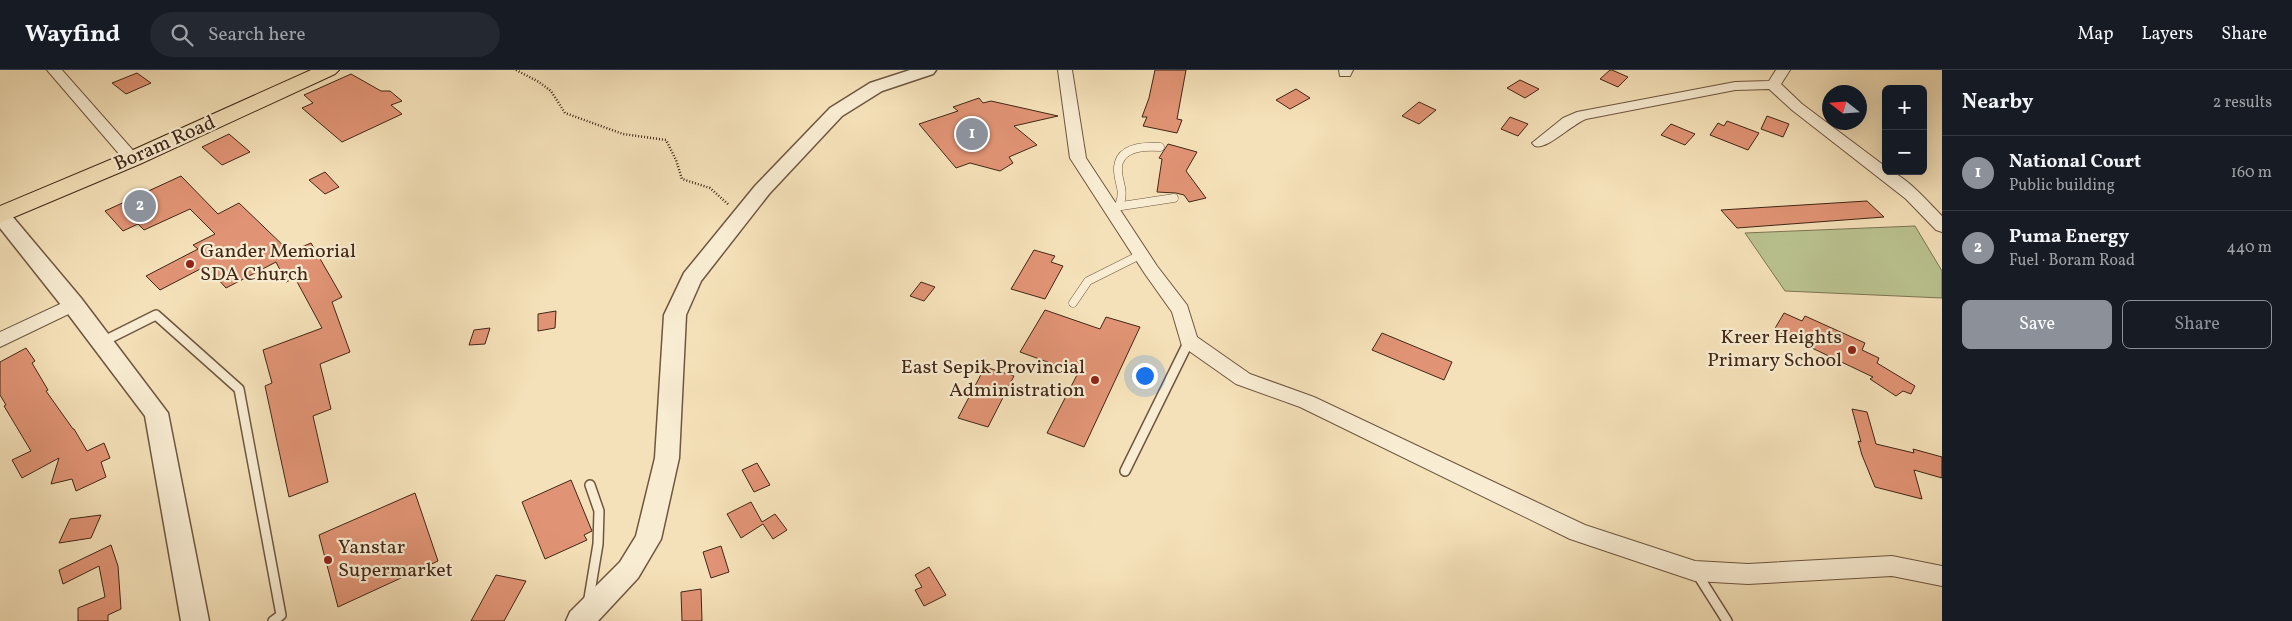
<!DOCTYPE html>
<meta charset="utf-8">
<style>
:root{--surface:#171b24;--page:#242831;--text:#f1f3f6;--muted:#9ea1a6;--line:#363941;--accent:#8c9099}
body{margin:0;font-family:Vollkorn,serif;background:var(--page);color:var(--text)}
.controls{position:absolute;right:15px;top:15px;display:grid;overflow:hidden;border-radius:8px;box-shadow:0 5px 20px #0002}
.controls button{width:45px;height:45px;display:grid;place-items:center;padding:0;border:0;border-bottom:1px solid var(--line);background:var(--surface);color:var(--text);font:25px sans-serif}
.compass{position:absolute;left:1822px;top:15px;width:45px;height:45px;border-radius:50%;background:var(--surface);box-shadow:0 5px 20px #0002;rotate:287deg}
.you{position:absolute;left:1144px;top:305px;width:18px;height:18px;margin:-12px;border:4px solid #fff;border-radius:50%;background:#1a73e8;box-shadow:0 0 0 8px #1a73e833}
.badge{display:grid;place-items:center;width:32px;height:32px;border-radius:50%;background:var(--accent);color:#fff;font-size:16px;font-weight:700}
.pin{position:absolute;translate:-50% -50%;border:2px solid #fff;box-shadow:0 1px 5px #0006}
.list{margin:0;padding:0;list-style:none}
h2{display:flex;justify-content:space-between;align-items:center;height:65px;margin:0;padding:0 20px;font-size:21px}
h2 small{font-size:16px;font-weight:400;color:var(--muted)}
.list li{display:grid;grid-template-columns:32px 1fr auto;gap:15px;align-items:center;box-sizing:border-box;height:75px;padding:0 20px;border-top:1px solid var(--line)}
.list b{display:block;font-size:19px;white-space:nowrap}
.list p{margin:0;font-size:16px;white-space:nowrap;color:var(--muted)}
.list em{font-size:16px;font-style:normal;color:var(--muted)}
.actions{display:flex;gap:10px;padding:15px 20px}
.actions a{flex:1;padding:11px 0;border:1px solid var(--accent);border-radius:8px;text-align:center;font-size:18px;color:var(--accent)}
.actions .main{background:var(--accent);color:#fff}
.icon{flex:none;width:28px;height:28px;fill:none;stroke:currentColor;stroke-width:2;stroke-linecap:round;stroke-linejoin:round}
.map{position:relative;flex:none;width:1942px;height:551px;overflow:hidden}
header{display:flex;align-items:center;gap:30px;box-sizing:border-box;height:70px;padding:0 25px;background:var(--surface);border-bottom:1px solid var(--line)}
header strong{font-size:24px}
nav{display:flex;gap:28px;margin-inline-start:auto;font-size:18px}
.search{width:350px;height:45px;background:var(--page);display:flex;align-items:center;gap:12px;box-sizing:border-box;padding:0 18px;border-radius:28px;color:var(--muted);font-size:19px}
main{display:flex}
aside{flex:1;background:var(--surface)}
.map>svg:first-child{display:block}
.green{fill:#bac390;stroke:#7e7553}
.building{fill:#e19475;stroke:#412716}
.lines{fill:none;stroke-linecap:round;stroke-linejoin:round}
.service-far1-casing{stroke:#6e563f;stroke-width:9}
.service-casing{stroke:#6e563f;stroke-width:12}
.minor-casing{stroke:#6e563f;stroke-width:2}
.tertiary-casing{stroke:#6e563f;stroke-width:3}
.primary-casing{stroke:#412716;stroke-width:2}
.path{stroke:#412716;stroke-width:2.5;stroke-dasharray:1 2;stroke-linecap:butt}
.service-far1{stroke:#f8ecd2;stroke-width:8}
.service{stroke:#f8ecd2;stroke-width:9}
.minor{fill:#f8ecd2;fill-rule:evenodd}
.tertiary{fill:#f8ecd2;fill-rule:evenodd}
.primary{fill:#f5e1b9;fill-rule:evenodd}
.poi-dot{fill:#8f2418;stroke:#f8ecd2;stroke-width:2}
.labels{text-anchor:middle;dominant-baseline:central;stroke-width:4.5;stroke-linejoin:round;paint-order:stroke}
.street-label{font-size:20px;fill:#412716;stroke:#f8ecd2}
.poi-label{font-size:20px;fill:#412716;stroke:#f8ecd2;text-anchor:start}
</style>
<header>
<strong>Wayfind</strong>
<div class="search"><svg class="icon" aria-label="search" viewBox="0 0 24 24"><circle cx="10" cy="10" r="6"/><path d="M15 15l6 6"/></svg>Search here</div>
<nav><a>Map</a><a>Layers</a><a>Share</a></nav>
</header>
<main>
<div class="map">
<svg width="1942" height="551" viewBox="0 0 1942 551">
<rect width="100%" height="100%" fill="#f5e1b9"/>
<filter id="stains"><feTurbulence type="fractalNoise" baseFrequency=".004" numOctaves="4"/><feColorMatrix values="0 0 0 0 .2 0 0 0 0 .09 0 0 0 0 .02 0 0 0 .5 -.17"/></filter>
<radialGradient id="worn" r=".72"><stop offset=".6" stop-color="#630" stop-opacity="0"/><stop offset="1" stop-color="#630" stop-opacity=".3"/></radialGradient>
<polygon class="green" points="1915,156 1942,201 1942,228 1785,221 1745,163"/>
<g class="building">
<polygon points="1155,0 1186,0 1177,49 1182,50 1177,63 1143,56 1147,47 1142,47 1149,28"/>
<polygon points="1610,0 1612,0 1628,7 1618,17 1600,9"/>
<polygon points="137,3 151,13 126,24 112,13"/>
<polygon points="351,4 381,21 390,21 402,31 391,35 402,44 342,72 302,38 313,33 304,25"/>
<polygon points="1520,10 1539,19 1525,28 1507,18"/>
<polygon points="1296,19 1310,28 1290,39 1276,30"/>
<polygon points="979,28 983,33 991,31 1058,46 1014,56 1037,75 1009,87 1013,93 1000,101 970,93 956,98 919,54 958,41 953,37"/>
<polygon points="1419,32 1436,40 1419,54 1402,46"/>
<polygon points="1767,46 1789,54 1783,67 1761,59"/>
<polygon points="1510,47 1528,54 1518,66 1501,59"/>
<polygon points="1727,51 1759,63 1748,80 1710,65 1718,53 1724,56"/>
<polygon points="1671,54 1695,64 1685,75 1661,65"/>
<polygon points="229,64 250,82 222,95 202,77"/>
<polygon points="1168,74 1197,82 1186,101 1206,128 1189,132 1184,125 1176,123 1157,122 1162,89 1159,88"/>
<polygon points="325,102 339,117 325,124 309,110"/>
<polygon points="181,106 218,144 239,133 290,182 311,173 342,227 332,232 350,282 320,294 331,339 313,346 328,412 289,427 265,316 272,313 263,280 322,258 295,208 286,212 276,192 226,218 206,196 160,220 146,206 198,179 193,175 215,164 190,139 144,160 138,154 123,161 105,141"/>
<polygon points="1867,131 1884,147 1737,158 1721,140"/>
<polygon points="1034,180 1055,186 1051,192 1063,196 1045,229 1011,219"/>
<polygon points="921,212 935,217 924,231 910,226"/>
<polygon points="1045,240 1100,259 1106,247 1140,257 1084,377 1047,363 1078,303 1020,282"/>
<polygon points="556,241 555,258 538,261 538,244"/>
<polygon points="1784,243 1802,251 1805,246 1865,273 1862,280 1879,288 1877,293 1915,316 1911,324 1903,321 1896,326 1870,309 1873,307 1774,260"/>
<polygon points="490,258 485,274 469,275 474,260"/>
<polygon points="1382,263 1452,292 1444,310 1372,280"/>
<polygon points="26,278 35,291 32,293 48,320 46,321 73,359 74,359 87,381 104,373 110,388 101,392 106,407 76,421 72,409 51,414 59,388 22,408 12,390 31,381 4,336 6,335 0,325 0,292"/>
<polygon points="985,297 1014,306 988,357 958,348"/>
<polygon points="1852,339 1867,342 1876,374 1914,383 1913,379 1942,387 1942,408 1914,400 1922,429 1875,417 1862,385 1858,371 1861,372"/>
<polygon points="757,393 770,415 754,422 742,400"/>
<polygon points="571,410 592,461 584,465 587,470 545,489 522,432"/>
<polygon points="415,423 438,491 338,537 319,465"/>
<polygon points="751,432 762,452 775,444 787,460 773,469 763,454 741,468 727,444"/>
<polygon points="101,445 91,468 59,473 70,449"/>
<polygon points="111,475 118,496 121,539 108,545 108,551 78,551 78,538 105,527 99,496 63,514 59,500"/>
<polygon points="721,476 729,502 711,508 703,482"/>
<polygon points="929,497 946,525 924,536 915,520 922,517 915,505"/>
<polygon points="496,505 526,511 504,551 471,551"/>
<polygon points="701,519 702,551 682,551 681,522"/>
</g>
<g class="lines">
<defs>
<g id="service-far1">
<path d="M1119,136C1126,118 1117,113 1118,97C1120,76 1145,76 1160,77"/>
<polyline points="1115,137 1174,128"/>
<polyline points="1073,233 1088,211 1140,185"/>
</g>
<g id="service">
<polyline points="102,272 156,245 239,319 281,545 273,551"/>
<polyline points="1125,401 1189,271"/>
<polyline points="1696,502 1727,551"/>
<polyline points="588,534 598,474 599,441 590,415"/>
</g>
<g id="minor">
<polygon points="47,0 62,0 138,86 140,89 138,92 126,92"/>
<polygon points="1058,0 1072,0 1086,88 1157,196 1187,235 1197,267 1250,304 1314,327 1585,455 1695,491 1748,494 1892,486 1942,496 1942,516 1892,506 1748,514 1695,511 1570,469 1300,337 1236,314 1182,276 1172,242 1145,204 1070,88"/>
<polygon points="1339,0 1353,0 1350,6 1340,6"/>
<path d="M1776,0H1790L1781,14L1802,34L1886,97V101C1902,101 1930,134 1942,146V162L1936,160L1906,129L1792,40L1769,19L1735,20L1586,49C1571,55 1547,80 1535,76L1532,73L1563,48L1577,42L1735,12L1769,11Z"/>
<polygon points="73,228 79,229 82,234 79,239 0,277 0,262"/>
</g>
<g id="tertiary">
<polygon points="910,0 936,0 933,4 882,21 842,46 769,124 701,211 686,245 679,388 661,469 638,508 598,551 566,551 570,542 620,492 636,466 655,388 664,245 684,203 755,116 830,38 870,13"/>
<polygon points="0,138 7,140 81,228 168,343 209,551 181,551 145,346 65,240 0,158"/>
</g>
<polygon id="primary" points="311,0 339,0 335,4 140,94 0,153 0,136 124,84"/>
</defs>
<use href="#service-far1" class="service-far1-casing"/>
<use href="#service" class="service-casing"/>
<use href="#minor" class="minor-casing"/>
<use href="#tertiary" class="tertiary-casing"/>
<use href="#primary" class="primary-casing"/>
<polyline class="path" points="516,0 539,12 551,21 565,43 623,64 666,70 676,90 682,109 710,118 729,135"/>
<use href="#service-far1" class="service-far1"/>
<use href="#service" class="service"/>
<use href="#minor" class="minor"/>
<use href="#tertiary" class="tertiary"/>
<use href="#primary" class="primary"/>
</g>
<g class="poi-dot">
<circle cx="190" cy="194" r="5"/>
<circle cx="1852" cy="280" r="5"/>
<circle cx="1095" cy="310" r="5"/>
<circle cx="328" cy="490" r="5"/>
</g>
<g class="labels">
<g class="street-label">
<text transform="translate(165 74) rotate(-24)">Boram Road</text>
</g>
<g class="poi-label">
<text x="200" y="182">Gander Memorial<tspan x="200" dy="23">SDA Church</tspan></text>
<text x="1842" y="268" text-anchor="end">Kreer Heights<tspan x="1842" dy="23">Primary School</tspan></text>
<text x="1085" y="298" text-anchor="end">East Sepik Provincial<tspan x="1085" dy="23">Administration</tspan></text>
<text x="338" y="478">Yanstar<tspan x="338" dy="23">Supermarket</tspan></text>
</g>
</g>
<rect width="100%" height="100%" filter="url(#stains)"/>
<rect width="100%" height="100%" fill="url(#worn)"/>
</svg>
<div class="controls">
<button>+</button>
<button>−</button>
</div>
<svg class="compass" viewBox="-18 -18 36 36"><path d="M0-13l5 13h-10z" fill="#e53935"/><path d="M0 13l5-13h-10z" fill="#9ea1a6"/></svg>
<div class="you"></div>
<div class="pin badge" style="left:972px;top:64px">1</div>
<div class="pin badge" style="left:140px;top:136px">2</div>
</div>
<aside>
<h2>Nearby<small>2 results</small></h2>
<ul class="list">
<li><span class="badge">1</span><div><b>National Court</b><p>Public building</p></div><em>160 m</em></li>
<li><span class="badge">2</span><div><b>Puma Energy</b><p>Fuel · Boram Road</p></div><em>440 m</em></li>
</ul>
<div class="actions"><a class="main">Save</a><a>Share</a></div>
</aside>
</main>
